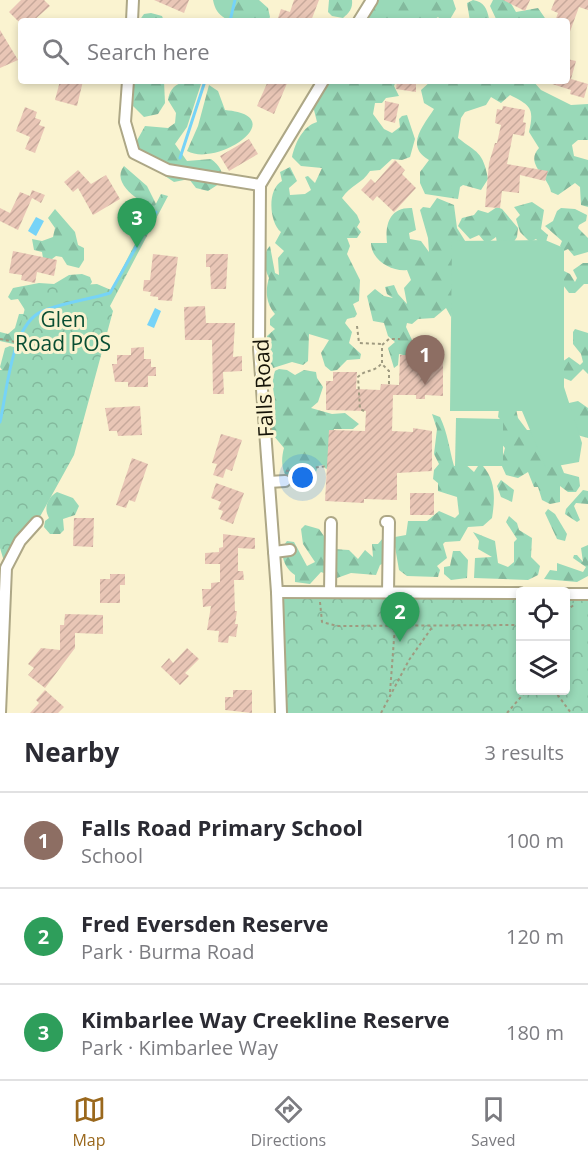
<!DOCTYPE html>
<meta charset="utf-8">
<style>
:root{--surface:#fff;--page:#f2f2f3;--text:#2b2b33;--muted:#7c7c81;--line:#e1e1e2;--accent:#9a681d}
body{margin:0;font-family:"Open Sans",sans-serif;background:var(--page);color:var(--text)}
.controls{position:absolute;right:18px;bottom:18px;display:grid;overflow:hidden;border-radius:6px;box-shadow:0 3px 9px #0003}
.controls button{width:54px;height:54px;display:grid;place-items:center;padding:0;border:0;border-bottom:2px solid var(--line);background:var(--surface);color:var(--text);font:30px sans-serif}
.you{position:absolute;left:303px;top:478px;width:21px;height:21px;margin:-15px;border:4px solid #fff;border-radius:50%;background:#1a73e8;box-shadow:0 0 0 9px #1a73e833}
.badge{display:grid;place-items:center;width:39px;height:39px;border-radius:50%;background:var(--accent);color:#fff;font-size:20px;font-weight:700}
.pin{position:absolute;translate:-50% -50px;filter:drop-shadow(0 2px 3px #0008)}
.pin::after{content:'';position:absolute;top:32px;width:21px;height:18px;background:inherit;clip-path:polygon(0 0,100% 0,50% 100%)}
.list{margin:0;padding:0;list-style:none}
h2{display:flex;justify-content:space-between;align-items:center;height:78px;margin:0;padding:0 24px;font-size:26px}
h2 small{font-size:20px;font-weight:400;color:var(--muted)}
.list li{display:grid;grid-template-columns:39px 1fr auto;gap:18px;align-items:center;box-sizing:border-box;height:96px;padding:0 24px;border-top:2px solid var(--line)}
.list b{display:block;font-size:22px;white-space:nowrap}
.list p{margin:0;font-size:20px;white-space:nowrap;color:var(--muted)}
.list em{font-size:20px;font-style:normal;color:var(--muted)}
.icon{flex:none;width:33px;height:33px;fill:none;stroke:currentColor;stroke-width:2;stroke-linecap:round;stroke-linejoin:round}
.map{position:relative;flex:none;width:588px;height:713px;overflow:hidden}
.search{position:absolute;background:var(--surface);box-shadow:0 3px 9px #0003;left:18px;right:18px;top:18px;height:66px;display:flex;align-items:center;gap:15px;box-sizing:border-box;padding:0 21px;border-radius:6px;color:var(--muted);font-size:22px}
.sheet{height:366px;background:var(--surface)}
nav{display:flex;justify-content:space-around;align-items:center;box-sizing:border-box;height:84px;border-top:2px solid var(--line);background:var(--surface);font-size:16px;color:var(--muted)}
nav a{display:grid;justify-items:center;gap:3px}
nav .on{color:var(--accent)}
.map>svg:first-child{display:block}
.forest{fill:url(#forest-firs)}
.park{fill:url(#park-crowns)}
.pitch{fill:#99d9b8}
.water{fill:#76d3f7}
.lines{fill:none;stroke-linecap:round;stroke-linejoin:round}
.stream{stroke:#76d3f7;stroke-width:3}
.building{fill:url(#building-hatch)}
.minor-casing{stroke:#ada786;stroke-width:14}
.path{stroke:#9f9a80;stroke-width:2;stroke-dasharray:3 3;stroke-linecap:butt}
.minor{stroke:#fff;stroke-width:10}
.labels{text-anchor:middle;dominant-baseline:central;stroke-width:6;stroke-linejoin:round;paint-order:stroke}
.park-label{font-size:21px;fill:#094e33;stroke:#faf3d0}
.street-label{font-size:21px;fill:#161408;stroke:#faf3d0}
</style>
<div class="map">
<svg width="588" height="713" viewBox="0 0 588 713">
<defs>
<pattern id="forest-firs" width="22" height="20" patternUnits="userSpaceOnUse" patternTransform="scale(1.5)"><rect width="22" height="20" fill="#99d9b8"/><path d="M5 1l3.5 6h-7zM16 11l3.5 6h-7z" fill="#83b99d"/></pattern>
<pattern id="park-crowns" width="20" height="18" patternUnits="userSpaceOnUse" patternTransform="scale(1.5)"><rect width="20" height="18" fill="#99d9b8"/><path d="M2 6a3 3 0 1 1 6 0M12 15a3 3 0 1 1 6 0" fill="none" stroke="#83b99d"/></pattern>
<pattern id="building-hatch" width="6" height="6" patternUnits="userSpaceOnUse" patternTransform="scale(1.5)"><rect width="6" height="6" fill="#e9c6b6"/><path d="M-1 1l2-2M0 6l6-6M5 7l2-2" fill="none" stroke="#c7a99b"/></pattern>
</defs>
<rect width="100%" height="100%" fill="#faf3d0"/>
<g class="forest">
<path d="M213,0H259L268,8L270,17L268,21C246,21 218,28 213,0Z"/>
<path d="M329,0H352C353,8 349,13 343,18L332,16L328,12Z"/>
<polygon points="378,0 453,0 456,9 449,21 442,21 438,17 432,21 415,18 407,21 364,21"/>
<path d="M473,0C484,2 487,8 489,19L494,21H470L467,3Z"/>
<polygon points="493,0 509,0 516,12 538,8 547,21 497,21 490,6"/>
<polygon points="151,13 162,16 164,21 139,21 144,14"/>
<polygon points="134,81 164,81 165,103 158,114 144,117 133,106"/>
<path d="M200,81L201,84L187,127L175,144L187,161L211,159C220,166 223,171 222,182L208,191L196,188L189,179L174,182L162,174V159L157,160L137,151L135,144L145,126L168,128L175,123L176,113L168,100C171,82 184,81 200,81Z"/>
<path d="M331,81H396L394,86L399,96L386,98L382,103H375L373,114L384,129L392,133L400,127L399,119L402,116L407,115L415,139L410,157L402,160L392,159L380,170L370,171C362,184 350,185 342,198L357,215L360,222L357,227L361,232L357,238H347L350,246L347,254L360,280L359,301L353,304L357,314L355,317L347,319L345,323L352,332L349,343L361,354L360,359L347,360L337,370L331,371L325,366L321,353L329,340L309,334L308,361L303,365L292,362L273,368L270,365L273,353L268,347L267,336L275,329L270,325V319L275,314C266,303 265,291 269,278C264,269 262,253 270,246L275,273L279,275L278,258L284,251L275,243L281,232C269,222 267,189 282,181L280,172L290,167L297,181L289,188L290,195L305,194L311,190L305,177L308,176L315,183L322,168L301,166L292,157C295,143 303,126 317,122L313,106Z"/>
<path d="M431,81H533L541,90L571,105L588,104V140H578L572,145L574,156L588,160V207L581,205L580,187L575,183L558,195L551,192C549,177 524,164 539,148L529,132C534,109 532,106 510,95L501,103L491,97L486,105L465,112L461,118L458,138C477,153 483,151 488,179L481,190L463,185L460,187L458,199L425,194L420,183V172L429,160C404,146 424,125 434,109L424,103L421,90Z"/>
<path d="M209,85L218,91L225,110C293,116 218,168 187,151L198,126Z"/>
<path d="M124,166L147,186L158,208L153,210C141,201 110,184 124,166Z"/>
<path d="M437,198L454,205L457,228L467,244L451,317L446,308L434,318L418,319L412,324L407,323L406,327L412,340L421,342L423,350L409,353L407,356L399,354L398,365L394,368L388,348L395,342L388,336L384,323L373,321L367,296L375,289L384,296L393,298L387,294L385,287L394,285L398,294L407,304L404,288L411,280L407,270C392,272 371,260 371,243H387C385,225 389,207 412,208L416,230L409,233L410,239L421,241L429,252L428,238L420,210L423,207L430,208Z"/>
<polygon points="532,202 544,210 541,229 548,235 546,242 540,243 536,239 530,242 520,232 516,219 520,215 514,207"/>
<polygon points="497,207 502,209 518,228 517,237 513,243 497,243 496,237 489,242 484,241 479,235 470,239 458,226 462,218 474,215 478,210 488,213"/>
<polygon points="561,208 575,209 587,215 586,221 579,225 578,228 588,238 588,252 574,256 568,249 564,251 560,246 562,241 545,226 553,221 557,211"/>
<polygon points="55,209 75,232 78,245 84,248 84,260 79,268 67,265 62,257 56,256 48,262 43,258 42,252 34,250 32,239 42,241 53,237 55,228 48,218"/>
<polygon points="583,263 588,263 588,284 584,284 575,293 569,293 563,285 562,270 570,274 575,282 577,278 573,270"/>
<polygon points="82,274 90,277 92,282 88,288 25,310 18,299 11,300 8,297 13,288 39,283 54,284 69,275"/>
<polygon points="19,314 25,314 18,345 0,341 0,332 8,334 15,328"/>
<polygon points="575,329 588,333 588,374 583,369 571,381 561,377 562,362 569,357 580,365 583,362 581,354 573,344 573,332"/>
<polygon points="10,346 17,348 0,444 0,370 2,370 0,367 5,348"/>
<path d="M279,369L287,370L295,375L304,370L316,372L317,378L323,387L318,402L311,408L332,414L345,413L359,424L353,429H334L331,435V466L326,469L323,465L318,466L315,475L309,469L305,470L309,480L302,489C284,482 279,466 284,448L268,429C268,420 275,413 275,405C275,392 270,385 275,371Z"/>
<polygon points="578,401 588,408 588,438 577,435 569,408 569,403"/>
<polygon points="499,409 516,409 518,418 527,430 532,430 560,463 564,473 579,477 580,486 576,492 568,492 560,486 560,502 550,504 542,500 538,487 534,487 528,472 518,478 506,475 501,464 505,448 500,442 503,422 498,417"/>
<path d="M432,414L440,417C448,434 449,448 454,466L464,463L474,472L478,466H483C496,481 495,499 492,518L483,526L468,527L460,541L445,542L443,544L447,558L437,566L440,570L438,577L407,576L399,570L394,541L395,537L406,535L408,521H427L439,511L455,518L459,514L457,497L438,491V483L433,479L434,470L439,464L434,454L437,429Z"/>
<polygon points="501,480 514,490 512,502 501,497 497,486"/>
<polygon points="583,490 588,491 588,504 576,503 574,506 580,520 577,522 565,514 566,509"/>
<path d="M57,492L73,498L79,506L75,515L63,519L64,530L60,534H50L44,527L45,521L49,518C43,508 48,497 57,492Z"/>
<polygon points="548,509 555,514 567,534 565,541 557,539 545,513"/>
<polygon points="509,516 517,523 519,530 532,538 531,557 540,566 538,575 528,580 474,578 475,558 492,557 478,549 479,541 473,532 495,541 498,563 508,567 514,562 514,542 517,539 506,522"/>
<path d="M305,525L319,529L333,549L349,550L358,559L365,550L373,557L372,544H378L383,538H386V562L380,565L376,575L351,573L337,578L321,572L310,584L295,582V575C284,568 278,552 287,541L294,542L307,566L315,562L303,544L301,529Z"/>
<polygon points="588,545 588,576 577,582 544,579 550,570 557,571 557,563 583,572 586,567 573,558 574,555 577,555 583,562 581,548"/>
<polygon points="453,551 460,551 468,560 467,578 451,580 444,574 444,567 450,566"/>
</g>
<g class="park">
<polygon points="161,194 168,196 110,306 113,311 74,455 37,522 6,568 0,548 0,408 30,288 97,284 111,290"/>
<polygon points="277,592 520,593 520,690 566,690 566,594 588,594 588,713 281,713"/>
</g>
<g class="pitch">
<polygon points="545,240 564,248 564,387 582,443 579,462 546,468 522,411 450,411 452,241"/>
<polygon points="456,418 503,419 503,466 455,466"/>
</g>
<g class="water">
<polygon points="36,217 44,221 36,236 28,231"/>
<polygon points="155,308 161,311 154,328 147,325"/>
</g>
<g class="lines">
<g class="stream">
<polyline points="230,21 235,0"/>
<polyline points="180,158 205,81"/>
<path d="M0,422C7,393 11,323 43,311C65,302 88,300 110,293L156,212"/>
</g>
</g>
<g class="building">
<polygon points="21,0 44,0 50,6 33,21 18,21 9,12"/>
<polygon points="154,0 189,0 184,13"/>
<polygon points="294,0 319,0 311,21 277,21 281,9 290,12"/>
<polygon points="503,0 530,0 525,11"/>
<polygon points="555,0 588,0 588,10 579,7 568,37 567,21 555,21 558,13 551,10"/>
<polygon points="0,30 18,60 0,68"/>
<polygon points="567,59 576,61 571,79 588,84 584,98 570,94 571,90 549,83 550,81 567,81"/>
<polygon points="60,81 83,81 77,106 55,100"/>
<polygon points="268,81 288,81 274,114 257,106"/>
<polygon points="397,81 416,83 416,92 396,89"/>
<polygon points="385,101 399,104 395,123 384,120"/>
<polygon points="503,106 525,110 523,122 526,123 524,136 513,134 507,164 548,171 545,181 520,175 519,193 502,191 500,208 485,207 489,163 495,143 497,143 501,125 495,123 497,109 502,110"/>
<polygon points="25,107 37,112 35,118 41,120 39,125 45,127 35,153 25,149 30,137 16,131"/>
<polygon points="249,139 258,154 229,171 220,156"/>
<polygon points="395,160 405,170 402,174 416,188 394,212 377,196 373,201 361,190 371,179 375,183"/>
<polygon points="78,170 91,184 106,175 120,199 93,215 78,188 73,192 64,182"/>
<polygon points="32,190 45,195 41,203 32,198 18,230 0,221 0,208 10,213 20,192 30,196"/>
<polygon points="13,251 57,260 54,276 37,272 35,283 21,280 22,275 9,273"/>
<polygon points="153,254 178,257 172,301 158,300 158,297 150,296 151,292 143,291 144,280 150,280"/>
<polygon points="206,254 228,254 226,289 211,289 210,267 206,267"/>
<polygon points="205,306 206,323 235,323 233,357 242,356 242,371 223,372 224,394 213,394 212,340 185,340 184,307"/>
<polygon points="144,347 144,359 151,359 151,367 156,367 156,376 148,376 148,387 128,387 128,382 115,382 112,364 117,364 117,355 131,355 131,348"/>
<polygon points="415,351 425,351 425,355 443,355 443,396 425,395 425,399 416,399 416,395 393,395 392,431 413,432 413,428 432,431 432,471 397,473 397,500 364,499 364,503 325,501 329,430 365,431 366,411 326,410 326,381 333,381 333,372 357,372 356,389 380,390 381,384 399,385 400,355 415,355"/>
<polygon points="140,406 142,435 118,436 117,431 109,431 105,408"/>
<polygon points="221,434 242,440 232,471 226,469 223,478 213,475 217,464 212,463"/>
<polygon points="132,458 148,464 135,502 129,500 126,508 116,505"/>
<polygon points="216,483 244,493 233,524 220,519 223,511 218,509 221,502 211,498"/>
<rect x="410" y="493" width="24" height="22"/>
<polygon points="74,518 94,518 93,547 73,546"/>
<polygon points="223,534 255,538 255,549 238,548 238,571 243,571 244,580 234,580 235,611 237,611 235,624 238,624 236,637 229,636 228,643 218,642 219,631 207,630 211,606 203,607 202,589 211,589 211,583 220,582 220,564 205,564 205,553 219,552 219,548 223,547"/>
<polygon points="110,574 125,574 125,585 120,585 120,603 100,603 100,579 110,579"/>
<polygon points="65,614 103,615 103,634 75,633 75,648 45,688 28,675 34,668 28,664 41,648 60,650 60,625 64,625"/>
<polygon points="187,648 199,659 185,673 189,676 180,685 161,667 169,658 173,663"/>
<polygon points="45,690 64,707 58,713 30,713 39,703 36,700"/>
<polygon points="233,690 252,690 252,713 225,710 225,697 233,697"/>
</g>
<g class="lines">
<defs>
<g id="minor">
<polyline points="132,21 133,0"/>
<polyline points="359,21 372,0"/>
<polyline points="128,81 125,122 134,153 168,170 260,185"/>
<polyline points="269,482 285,481"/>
<polyline points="386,522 389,522 388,593"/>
<polyline points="274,552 290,550"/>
<polyline points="277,592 520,593"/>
<polyline points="330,592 331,523"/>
<polyline points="566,594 588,594"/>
<polyline points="0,713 6,568 20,541 37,522"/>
<polyline points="281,713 277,592 259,349 260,185 323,81"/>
</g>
</defs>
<use href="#minor" class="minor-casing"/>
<g class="path">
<polyline points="357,326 359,343 381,344"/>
<polyline points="0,339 15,342"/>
<polyline points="389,384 389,371 382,364 382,345 389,339 400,339"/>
<path d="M364,411L360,409L358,377C365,369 374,373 382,363"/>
<polyline points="286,471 328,466"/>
<polyline points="320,602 322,622 337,626 520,625"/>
<polyline points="566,611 575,604"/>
<polyline points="554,690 571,713"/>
<polyline points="390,692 395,626"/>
<polyline points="381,713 409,660 433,626"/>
<polyline points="507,713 527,690"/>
</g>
<use href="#minor" class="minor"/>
</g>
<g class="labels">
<g class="park-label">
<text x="63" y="319">Glen<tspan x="63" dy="24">Road POS</tspan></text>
</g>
<g class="street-label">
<text transform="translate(263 388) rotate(-93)">Falls Road</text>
</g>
</g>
</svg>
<div class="controls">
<button><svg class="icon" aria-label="locate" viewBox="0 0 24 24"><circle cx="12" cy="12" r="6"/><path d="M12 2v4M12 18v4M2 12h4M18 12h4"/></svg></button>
<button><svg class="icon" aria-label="layers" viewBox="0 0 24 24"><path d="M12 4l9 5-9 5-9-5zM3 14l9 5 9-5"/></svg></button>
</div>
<div class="you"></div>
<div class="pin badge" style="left:425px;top:385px;background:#8d6e63">1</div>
<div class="pin badge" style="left:400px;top:642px;background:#2e9e5b">2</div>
<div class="pin badge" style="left:137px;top:248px;background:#2e9e5b">3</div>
<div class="search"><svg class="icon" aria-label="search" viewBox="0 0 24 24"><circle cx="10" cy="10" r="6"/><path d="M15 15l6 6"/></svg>Search here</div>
</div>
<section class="sheet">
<h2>Nearby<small>3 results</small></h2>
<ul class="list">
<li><span class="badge" style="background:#8d6e63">1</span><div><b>Falls Road Primary School</b><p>School</p></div><em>100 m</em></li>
<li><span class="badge" style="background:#2e9e5b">2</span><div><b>Fred Eversden Reserve</b><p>Park · Burma Road</p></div><em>120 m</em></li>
<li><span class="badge" style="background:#2e9e5b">3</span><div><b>Kimbarlee Way Creekline Reserve</b><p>Park · Kimbarlee Way</p></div><em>180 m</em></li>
</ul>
</section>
<nav>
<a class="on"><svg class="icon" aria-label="map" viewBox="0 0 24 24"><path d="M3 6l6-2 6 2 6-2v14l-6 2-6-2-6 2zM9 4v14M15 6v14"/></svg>Map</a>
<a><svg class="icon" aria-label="directions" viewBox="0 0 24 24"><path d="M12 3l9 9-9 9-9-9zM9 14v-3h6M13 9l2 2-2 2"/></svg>Directions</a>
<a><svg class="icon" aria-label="saved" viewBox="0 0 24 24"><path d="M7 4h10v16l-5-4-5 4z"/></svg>Saved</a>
</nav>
